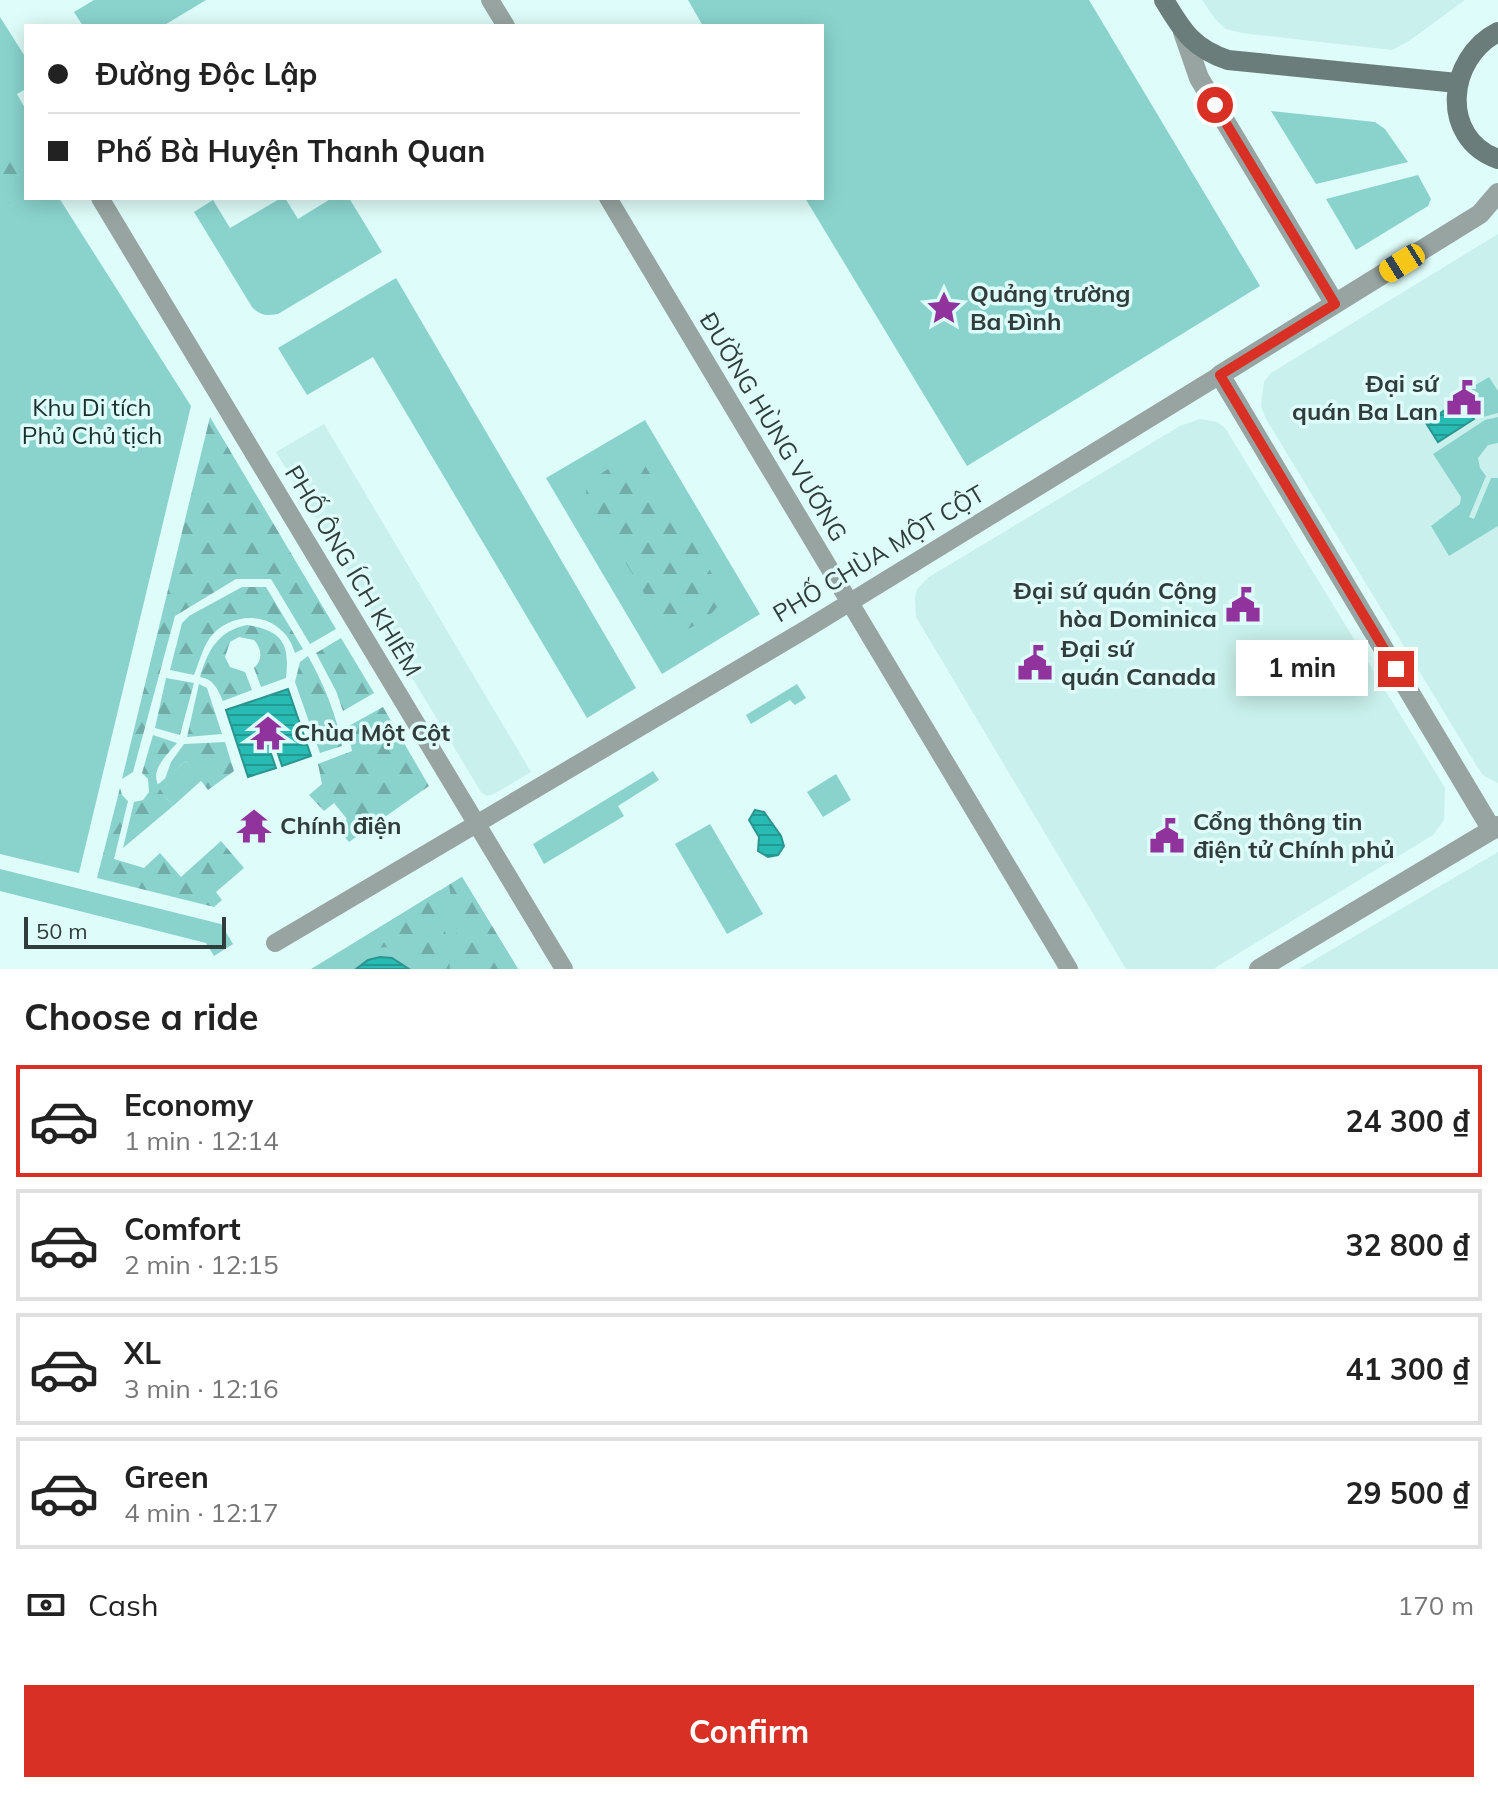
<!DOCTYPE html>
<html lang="en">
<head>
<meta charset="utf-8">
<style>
  :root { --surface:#fff; --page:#f2f2f2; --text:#222; --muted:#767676; --line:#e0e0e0; --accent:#d93025 }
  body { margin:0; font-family:Mulish,sans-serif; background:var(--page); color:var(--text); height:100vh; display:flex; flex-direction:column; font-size:30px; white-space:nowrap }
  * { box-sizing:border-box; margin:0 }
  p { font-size:26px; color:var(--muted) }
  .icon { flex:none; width:44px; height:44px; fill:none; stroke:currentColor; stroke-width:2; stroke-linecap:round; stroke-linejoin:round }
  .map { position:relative; height:969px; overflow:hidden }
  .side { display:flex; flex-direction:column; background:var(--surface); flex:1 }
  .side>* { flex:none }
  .guide { position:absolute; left:24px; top:24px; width:800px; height:176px; border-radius:0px; box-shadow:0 4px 20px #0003; display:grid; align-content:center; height:176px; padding:0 24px; background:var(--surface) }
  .scale { position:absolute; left:24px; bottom:20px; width:202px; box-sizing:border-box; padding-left:8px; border:4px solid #313d3c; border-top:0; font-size:22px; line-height:28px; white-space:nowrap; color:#313d3c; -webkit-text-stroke:6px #defcf9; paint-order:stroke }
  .end { position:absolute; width:36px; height:36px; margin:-18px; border:10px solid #d93025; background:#fff; box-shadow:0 0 0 4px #fff }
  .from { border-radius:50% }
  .bubble { position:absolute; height:56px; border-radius:0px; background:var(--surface); box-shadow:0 4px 20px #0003; font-size:26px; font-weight:700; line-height:56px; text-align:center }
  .car { position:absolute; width:24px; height:48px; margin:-24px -12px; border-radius:10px; box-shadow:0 0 6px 2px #0007; background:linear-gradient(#f5c518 24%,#345 0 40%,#f5c518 0 76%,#345 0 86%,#f5c518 0) }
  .guide b { display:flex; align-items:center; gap:28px; height:76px; font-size:30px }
  .guide b+b { border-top:2px solid var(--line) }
  .guide i { width:20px; height:20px; background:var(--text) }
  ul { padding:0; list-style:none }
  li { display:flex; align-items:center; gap:24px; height:112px; margin:0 16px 12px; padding:0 8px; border:4px solid var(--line); border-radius:0px }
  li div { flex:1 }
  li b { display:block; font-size:30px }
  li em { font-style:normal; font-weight:700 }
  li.current { border-color:var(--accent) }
  li>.icon { width:72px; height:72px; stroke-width:1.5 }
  h2 { padding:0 24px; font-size:36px; line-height:96px }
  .pay { display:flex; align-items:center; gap:20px; height:88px; padding:0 24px; font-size:30px }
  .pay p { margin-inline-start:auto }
  .action { display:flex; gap:16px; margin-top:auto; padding:16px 24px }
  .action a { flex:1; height:92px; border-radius:0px; background:var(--accent); color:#fff; font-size:32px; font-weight:700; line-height:92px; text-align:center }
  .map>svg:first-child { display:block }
  .built { fill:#c9f0ec }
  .green { fill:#8ad3cd }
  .forest { fill:url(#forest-firs) }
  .water { fill:url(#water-rules); stroke:#2a958f; stroke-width:2 }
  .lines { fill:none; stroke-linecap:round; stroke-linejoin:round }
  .pedestrian { stroke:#97a4a2; stroke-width:18 }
  .minor { stroke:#97a4a2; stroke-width:20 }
  .tertiary { stroke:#97a4a2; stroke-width:20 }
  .secondary { stroke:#6b7d7b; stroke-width:20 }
  .route { stroke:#d93025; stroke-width:10 }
  .labels { text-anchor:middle; stroke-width:7; stroke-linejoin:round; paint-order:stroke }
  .poi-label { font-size:24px; font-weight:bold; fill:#313d3c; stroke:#defcf9; text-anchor:start }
  .park-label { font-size:24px; fill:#182f2d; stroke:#defcf9 }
  .street-label { font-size:24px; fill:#313d3c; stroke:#defcf9 }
</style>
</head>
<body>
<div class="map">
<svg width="1498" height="969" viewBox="0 0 1498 969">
  <defs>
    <pattern id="forest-firs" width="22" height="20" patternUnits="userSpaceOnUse" patternTransform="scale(2)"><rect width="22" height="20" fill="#8ad3cd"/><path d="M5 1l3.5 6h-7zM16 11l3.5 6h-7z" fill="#71aca8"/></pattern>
    <pattern id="water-rules" width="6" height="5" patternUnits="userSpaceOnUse" patternTransform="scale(2)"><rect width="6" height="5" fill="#27bbb3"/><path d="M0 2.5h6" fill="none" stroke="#229993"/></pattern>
  </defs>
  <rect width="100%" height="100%" fill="#defcf9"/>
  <path class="built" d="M 1202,0 L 1465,0 L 1409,41 L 1392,50 L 1242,33 L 1226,29 L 1216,20 Z
    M 1498,234 L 1498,783 L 1484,776 L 1478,768 L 1266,419 L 1261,406 L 1264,382 L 1271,373 Z
    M 1200,419 L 1217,422 L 1225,428 L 1445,788 L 1444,820 L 1433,835 L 1213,969 L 1126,969 L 916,617 L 915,598 L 917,589 L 929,577 L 1180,426 Z
    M 324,424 L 531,772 L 494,794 L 487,796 L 481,792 L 276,452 Z
    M 1498,852 L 1498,969 L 1299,969 Z"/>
  <path class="green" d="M 94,0 L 206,0 L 163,26 L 83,26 L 74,12 Z
    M 688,0 L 1089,0 L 1260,286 L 967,466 L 805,198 L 822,198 L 822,26 L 703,26 Z
    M 0,17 L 26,58 L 26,89 L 17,94 L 26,110 L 26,198 L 59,198 L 191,406 L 79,873 L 0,854 Z
    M 1271,111 L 1375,122 L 1385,129 L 1408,162 L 1316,184 Z
    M 1418,175 L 1431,199 L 1428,206 L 1356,250 L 1326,199 Z
    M 281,198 L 285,198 L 298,219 L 332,198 L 349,198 L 382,252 L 278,314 C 266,316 260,315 252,307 L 194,212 L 213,200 L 230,228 Z
    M 396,278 L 636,688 L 587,718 L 373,357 L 307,395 L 278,348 Z
    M 1489,377 L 1498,391 L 1498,413 L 1483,417 L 1467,390 Z
    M 1498,417 L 1498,443 L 1488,445 L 1478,458 L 1480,468 L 1486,476 L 1469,517 L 1474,519 L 1491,478 L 1498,478 L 1498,526 L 1449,556 L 1431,526 L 1460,504 L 1461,497 L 1433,454 L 1485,420 Z
    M 645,420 L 760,614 L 662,674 L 546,478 Z
    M 797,684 L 806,698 L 795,705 L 790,700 L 751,724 L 746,715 Z
    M 186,761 L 202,780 L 173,806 L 156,786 Z
    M 653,771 L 659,780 L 618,806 L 624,816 L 544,864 L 533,844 Z
    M 836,774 L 851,800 L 823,817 L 807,792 Z
    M 710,824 L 763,914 L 727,934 L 675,844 Z
    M 0,869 L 221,924 L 233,944 L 214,956 L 206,943 L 0,891 Z
    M 462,877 L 518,969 L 311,969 Z"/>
  <path class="forest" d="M 26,141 L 26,193 L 0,209 L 0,155 Z
    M 210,417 L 336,629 L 310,644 L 271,579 L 236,579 L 175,616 L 133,772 L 122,779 Z
    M 626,459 L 635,459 L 644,464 L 722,590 C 726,608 693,632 676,631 C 670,631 668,629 664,626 L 588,501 L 586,491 C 595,475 610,467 626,459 Z
    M 242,587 L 266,587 L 303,649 L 295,653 C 292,645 289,637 282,631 C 262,610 225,616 209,639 C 202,650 199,663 194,675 L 170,670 L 182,623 L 189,616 Z
    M 247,625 C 282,631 290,643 286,678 L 261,687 L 254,668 C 263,659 262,649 254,640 L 239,637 L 230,642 L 225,657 L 230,667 L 245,672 L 252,690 L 223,701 C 218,690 214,679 200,677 C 208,650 218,631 247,625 Z
    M 341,638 L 374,693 L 343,711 L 336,691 L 316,653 Z
    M 308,656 C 324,685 336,713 342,746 L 320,753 L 295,682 L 300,662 Z
    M 166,678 L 194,683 L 180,735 L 155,728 Z
    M 199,684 L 207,688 L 222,734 L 187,737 Z
    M 383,707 L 429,786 L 349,842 L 337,828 L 347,819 L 334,803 L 324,811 L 309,795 L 322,784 L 318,764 L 352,751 L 347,727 Z
    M 153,735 L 177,743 C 152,771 148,777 173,806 L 123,848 L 134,802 L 143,800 L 149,792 L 148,779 L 142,773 Z
    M 225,742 L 234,771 L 208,790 L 186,761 L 165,779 L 171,762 L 184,744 Z
    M 120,788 L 122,795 L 128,801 L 114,859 L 144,868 L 160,853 L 181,877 L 221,841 L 244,868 L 216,892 L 222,900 L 214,907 L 97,878 Z
    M 462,877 L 518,969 L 462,969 L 449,885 Z
    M 440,890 L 450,969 L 424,969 C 408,944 382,943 357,954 L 351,945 Z"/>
  <path class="water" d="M 1461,399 L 1474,419 L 1438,442 L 1426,423 Z
    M 288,689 L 311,756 L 282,766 L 274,742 L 268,745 L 276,768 L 248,777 L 226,710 Z
    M 755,810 L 764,812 L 781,836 L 784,846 L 778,855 L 768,857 L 758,851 L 759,837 L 749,820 Z
    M 380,957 L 392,958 L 409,969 L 356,969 L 368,960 Z"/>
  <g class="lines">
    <path class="pedestrian" d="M 490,0 L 506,26
      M 100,198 L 564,969
      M 608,198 L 1069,969
      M 275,943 L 808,628 L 1220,375"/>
    <path class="minor" d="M 1183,32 L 1199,78 L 1335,304
      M 1492,830 L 1220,375 L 1480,214 L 1498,193"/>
    <path class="tertiary" d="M 1259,969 L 1498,826"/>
    <path class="secondary" d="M 1164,0 C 1182,30 1192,48 1228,60 L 1457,83
      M 1498,32 C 1447,58 1439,138 1498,159"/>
  </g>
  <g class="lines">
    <path class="route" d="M 1215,105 L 1335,304 L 1220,375 L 1396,669"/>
  </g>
  <defs>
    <g id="sight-bare" transform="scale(2.76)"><path d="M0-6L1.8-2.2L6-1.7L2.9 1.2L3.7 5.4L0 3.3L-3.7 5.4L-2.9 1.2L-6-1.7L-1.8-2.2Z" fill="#91339d" stroke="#defcf9" stroke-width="2.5" paint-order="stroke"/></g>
    <g id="civic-bare" transform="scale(2.76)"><path d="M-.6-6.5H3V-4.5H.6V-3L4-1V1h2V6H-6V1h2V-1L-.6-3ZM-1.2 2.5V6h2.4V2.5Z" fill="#91339d" stroke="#defcf9" stroke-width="2.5" paint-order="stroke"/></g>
    <g id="temple-bare" transform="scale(2.76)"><path d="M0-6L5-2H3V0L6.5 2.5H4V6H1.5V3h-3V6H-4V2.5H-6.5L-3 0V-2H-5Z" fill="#91339d" stroke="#defcf9" stroke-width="2.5" paint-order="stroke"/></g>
  </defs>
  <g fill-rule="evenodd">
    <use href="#sight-bare" x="944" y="308"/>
    <use href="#civic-bare" x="1464" y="398"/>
    <use href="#civic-bare" x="1243" y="605"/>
    <use href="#civic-bare" x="1035" y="663"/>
    <use href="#temple-bare" x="268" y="733"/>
    <use href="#temple-bare" x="254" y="826"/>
    <use href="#civic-bare" x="1167" y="836"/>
  </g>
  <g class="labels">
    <g class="poi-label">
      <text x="970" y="302">Quảng trường<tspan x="970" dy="28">Ba Đình</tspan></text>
      <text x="1438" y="392" text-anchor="end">Đại sứ<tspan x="1438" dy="28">quán Ba Lan</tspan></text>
      <text x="1217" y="599" text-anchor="end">Đại sứ quán Cộng<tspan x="1217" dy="28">hòa Dominica</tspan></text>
      <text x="1061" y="657">Đại sứ<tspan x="1061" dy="28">quán Canada</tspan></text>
      <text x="294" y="741">Chùa Một Cột</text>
      <text x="1193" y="830">Cổng thông tin<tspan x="1193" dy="28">điện tử Chính phủ</tspan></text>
      <text x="280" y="834">Chính điện</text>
    </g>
    <g class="park-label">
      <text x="92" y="416">Khu Di tích<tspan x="92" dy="28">Phủ Chủ tịch</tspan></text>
    </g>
    <g class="street-label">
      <text transform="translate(773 427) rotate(59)" y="8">ĐƯỜNG HÙNG VƯƠNG</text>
      <text transform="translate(879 554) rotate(-31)" y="8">PHỐ CHÙA MỘT CỘT</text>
      <text transform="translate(353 571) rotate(59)" y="8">PHỐ ÔNG ÍCH KHIÊM</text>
    </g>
  </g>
</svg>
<div class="scale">50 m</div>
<i class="end from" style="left:1215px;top:105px"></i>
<i class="end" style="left:1396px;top:669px"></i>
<div class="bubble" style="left:1236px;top:640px;width:132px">1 min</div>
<i class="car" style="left:1402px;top:263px;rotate:238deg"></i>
<div class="guide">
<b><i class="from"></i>Đường Độc Lập</b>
<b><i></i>Phố Bà Huyện Thanh Quan</b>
</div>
</div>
<section class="side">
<h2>Choose a ride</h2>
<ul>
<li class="current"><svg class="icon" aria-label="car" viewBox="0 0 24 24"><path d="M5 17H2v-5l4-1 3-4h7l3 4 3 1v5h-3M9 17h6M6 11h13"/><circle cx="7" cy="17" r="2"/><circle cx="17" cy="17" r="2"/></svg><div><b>Economy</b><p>1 min · 12:14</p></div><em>24 300 ₫</em></li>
<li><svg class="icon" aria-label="car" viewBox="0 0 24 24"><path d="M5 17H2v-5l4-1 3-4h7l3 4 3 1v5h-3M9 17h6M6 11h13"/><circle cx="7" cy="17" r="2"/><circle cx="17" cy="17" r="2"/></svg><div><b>Comfort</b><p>2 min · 12:15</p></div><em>32 800 ₫</em></li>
<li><svg class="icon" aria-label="car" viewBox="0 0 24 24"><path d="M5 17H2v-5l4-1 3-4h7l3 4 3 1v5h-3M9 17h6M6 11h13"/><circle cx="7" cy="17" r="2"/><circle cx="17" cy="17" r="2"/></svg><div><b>XL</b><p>3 min · 12:16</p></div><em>41 300 ₫</em></li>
<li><svg class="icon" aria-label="car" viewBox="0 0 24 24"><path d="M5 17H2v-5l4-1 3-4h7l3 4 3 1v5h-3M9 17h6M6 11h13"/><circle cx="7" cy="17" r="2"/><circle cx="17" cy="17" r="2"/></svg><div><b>Green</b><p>4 min · 12:17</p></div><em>29 500 ₫</em></li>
</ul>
<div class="pay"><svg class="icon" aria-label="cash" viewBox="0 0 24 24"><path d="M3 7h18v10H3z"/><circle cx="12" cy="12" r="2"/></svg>Cash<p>170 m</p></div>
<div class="action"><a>Confirm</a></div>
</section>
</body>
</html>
